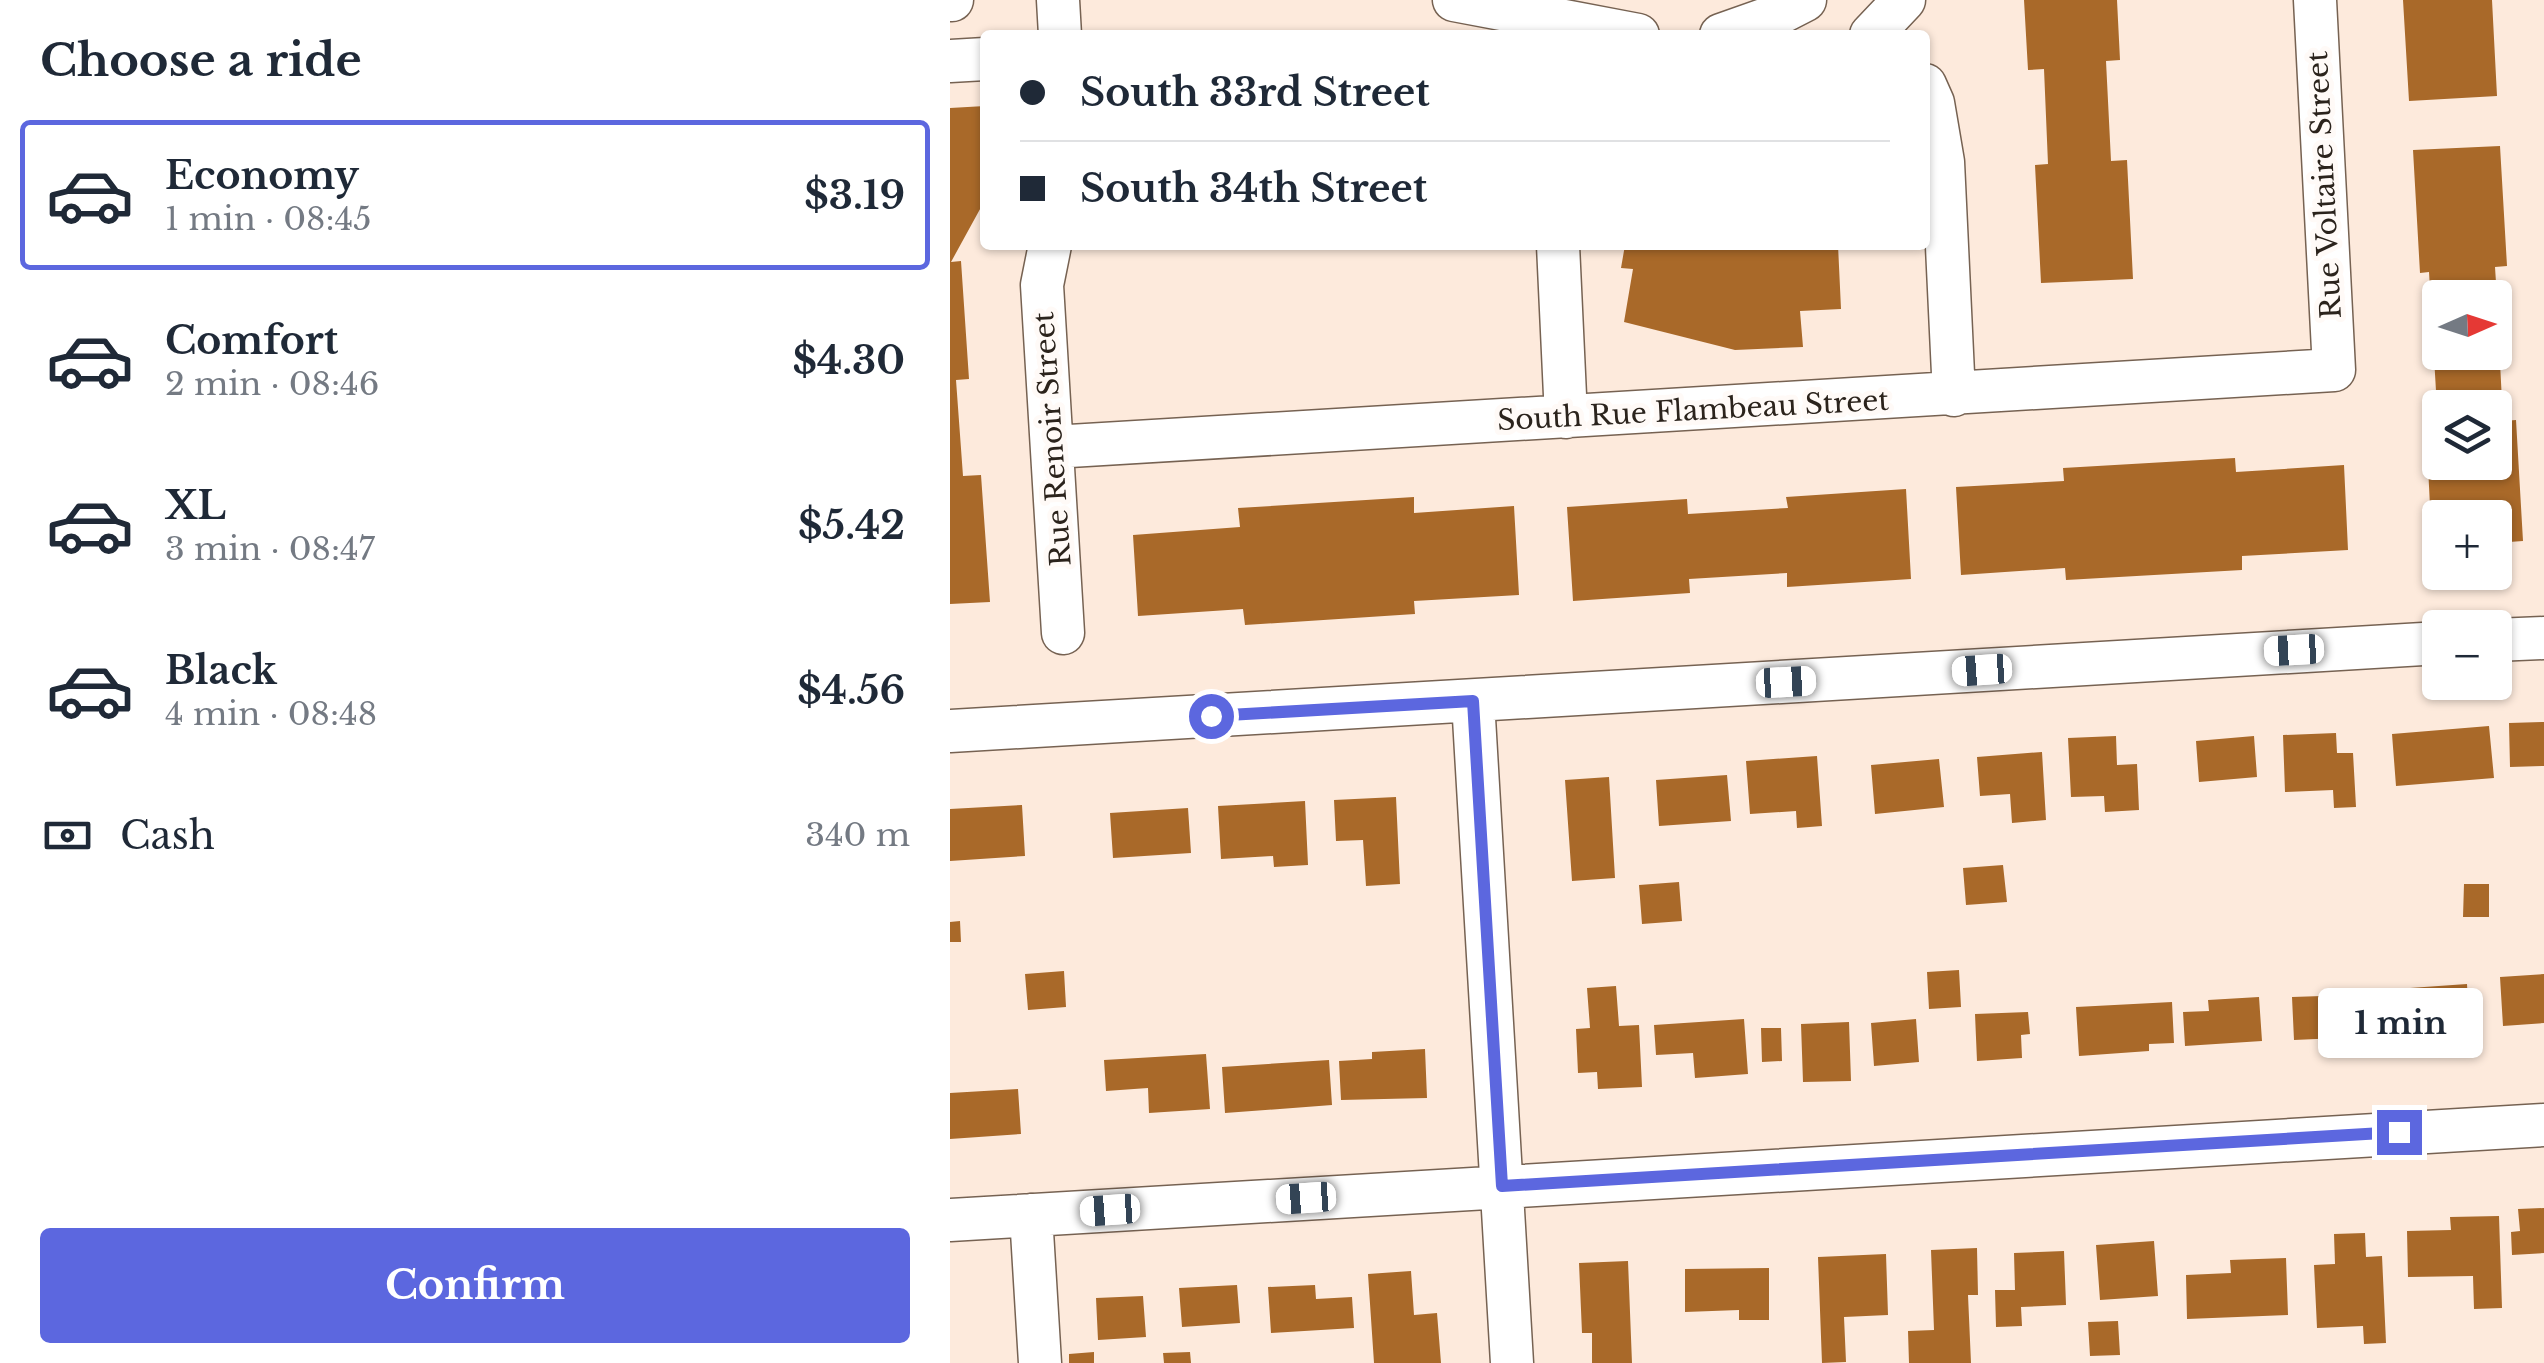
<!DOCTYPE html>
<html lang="en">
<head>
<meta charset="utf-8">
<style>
  :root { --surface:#fff; --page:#f2f2f3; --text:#1f2937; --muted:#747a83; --line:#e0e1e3; --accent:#5c67df }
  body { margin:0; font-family:"Libre Baskerville",serif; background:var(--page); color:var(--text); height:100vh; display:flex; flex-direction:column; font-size:38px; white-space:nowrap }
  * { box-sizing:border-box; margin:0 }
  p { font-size:32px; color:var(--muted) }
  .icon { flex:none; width:55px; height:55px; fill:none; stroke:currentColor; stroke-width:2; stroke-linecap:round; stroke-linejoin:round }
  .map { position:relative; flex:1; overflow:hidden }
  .details { display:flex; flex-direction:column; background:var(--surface); width:950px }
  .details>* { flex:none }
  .top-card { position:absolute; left:30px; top:30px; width:950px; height:220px; border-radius:10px; box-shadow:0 2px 8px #0004; display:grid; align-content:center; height:220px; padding:0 40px; background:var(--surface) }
  .needle { width:65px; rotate:87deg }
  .controls { position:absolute; left:1472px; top:280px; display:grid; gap:20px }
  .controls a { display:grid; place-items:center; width:90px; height:90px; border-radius:10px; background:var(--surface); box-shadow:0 2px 8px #0004; font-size:50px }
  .end { position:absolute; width:45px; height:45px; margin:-22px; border:12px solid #5c67df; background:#fff; box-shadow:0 0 0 5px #fff }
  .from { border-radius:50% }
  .bubble { position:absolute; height:70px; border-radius:10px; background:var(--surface); box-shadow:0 2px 8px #0004; font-size:32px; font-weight:700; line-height:70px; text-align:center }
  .car { position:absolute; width:30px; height:60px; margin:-30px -15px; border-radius:12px; box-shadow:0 0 8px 2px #0007; background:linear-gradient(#fff 24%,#345 0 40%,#fff 0 76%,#345 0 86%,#fff 0) }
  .top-card b { display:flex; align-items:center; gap:35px; height:95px; font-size:38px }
  .top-card b+b { border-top:2px solid var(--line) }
  .top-card i { width:25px; height:25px; background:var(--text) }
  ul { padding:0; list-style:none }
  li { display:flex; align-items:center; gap:30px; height:150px; margin:0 20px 15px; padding:0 20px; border:5px solid transparent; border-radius:10px }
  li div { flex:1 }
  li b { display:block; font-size:38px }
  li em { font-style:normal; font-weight:700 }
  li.active { border-color:var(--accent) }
  li>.icon { width:90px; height:90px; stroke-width:1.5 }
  h2 { padding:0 40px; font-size:45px; line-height:120px }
  .pay { display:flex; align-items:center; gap:25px; height:110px; padding:0 40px; font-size:38px }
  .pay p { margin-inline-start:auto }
  .button { display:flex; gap:20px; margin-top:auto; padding:20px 40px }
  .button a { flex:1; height:115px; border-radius:10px; background:var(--accent); color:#fff; font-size:40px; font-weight:700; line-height:115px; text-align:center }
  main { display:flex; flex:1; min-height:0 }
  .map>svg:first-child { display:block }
  .building { fill:#a96929 }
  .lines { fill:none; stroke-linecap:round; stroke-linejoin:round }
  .minor-casing { stroke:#766252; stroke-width:45 }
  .minor { stroke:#fff; stroke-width:42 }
  .route { stroke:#5c67df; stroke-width:12 }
  .labels { text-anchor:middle; stroke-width:10; stroke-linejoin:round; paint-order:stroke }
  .street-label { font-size:28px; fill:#2b231c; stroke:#fffaf7 }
</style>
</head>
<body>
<main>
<section class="details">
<h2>Choose a ride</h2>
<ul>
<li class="active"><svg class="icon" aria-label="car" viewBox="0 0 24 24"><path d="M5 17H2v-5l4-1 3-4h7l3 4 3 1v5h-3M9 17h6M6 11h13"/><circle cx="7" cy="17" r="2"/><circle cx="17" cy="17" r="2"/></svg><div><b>Economy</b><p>1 min · 08:45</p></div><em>$3.19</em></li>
<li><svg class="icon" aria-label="car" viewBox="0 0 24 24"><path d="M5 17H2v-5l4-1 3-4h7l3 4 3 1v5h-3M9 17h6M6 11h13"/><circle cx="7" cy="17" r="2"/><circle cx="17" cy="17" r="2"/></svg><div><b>Comfort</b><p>2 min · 08:46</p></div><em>$4.30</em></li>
<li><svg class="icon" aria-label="car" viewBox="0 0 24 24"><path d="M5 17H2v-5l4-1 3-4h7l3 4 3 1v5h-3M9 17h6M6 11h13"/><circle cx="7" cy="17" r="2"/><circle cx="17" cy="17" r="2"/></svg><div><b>XL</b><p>3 min · 08:47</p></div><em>$5.42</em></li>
<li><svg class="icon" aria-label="car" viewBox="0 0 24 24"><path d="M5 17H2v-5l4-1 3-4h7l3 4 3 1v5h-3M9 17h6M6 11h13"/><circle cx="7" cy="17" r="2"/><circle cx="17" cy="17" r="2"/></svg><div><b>Black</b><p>4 min · 08:48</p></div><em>$4.56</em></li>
</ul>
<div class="pay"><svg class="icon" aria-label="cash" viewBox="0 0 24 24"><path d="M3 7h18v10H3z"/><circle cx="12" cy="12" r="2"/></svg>Cash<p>340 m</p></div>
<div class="button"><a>Confirm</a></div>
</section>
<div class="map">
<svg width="1594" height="1363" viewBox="0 0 1594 1363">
  <rect width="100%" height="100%" fill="#fdeadc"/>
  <path class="building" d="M 1074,0 L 1167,0 L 1170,60 L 1156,61 L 1161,161 L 1177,160 L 1183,279 L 1091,283 L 1085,165 L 1098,164 L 1094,69 L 1078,70 Z
    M 1453,0 L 1542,0 L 1547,96 L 1459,101 Z
    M 35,106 L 35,200 L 1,262 L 11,261 L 19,379 L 6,380 L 13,476 L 31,475 L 40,602 L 0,604 L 0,108 Z
    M 1550,146 L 1557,266 L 1545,267 L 1547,298 L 1490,298 L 1490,352 L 1545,352 L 1545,323 L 1548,323 L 1553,421 L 1566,420 L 1573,541 L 1545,543 L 1545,518 L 1490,518 L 1490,547 L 1482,547 L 1476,425 L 1490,424 L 1490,462 L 1545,462 L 1545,408 L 1487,408 L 1479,272 L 1470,273 L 1463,150 Z
    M 675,245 L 888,245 L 891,309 L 850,311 L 853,347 L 785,350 L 674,322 L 683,269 L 671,268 Z
    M 1285,458 L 1286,472 L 1394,465 L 1398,550 L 1292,556 L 1292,570 L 1116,580 L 1115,568 L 1011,575 L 1006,487 L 1114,481 L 1113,468 Z
    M 956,489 L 961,579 L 837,587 L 837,573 L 739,579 L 740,593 L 623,601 L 617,507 L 737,499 L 738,514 L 838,508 L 836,497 Z
    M 464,497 L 464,513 L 564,506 L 569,595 L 464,601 L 465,614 L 295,625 L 293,609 L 188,616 L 183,535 L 290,527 L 288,508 Z
    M 1594,722 L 1594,766 L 1560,767 L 1559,723 Z
    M 1539,726 L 1544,778 L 1446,786 L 1442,734 Z
    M 1386,733 L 1387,753 L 1403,753 L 1406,807 L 1384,808 L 1383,790 L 1335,792 L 1333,735 Z
    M 1166,736 L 1167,765 L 1187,764 L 1189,810 L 1155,812 L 1154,796 L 1121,797 L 1118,738 Z
    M 1304,736 L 1307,777 L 1249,782 L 1246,741 Z
    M 1092,752 L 1096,820 L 1062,823 L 1060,794 L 1030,796 L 1027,757 Z
    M 867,756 L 872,826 L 847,828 L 846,811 L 800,814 L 796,761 Z
    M 989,759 L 994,807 L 925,814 L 921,765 Z
    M 777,775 L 781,821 L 709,826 L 706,780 Z
    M 659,777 L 665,878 L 622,881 L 615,780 Z
    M 446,797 L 450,884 L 416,886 L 413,840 L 386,841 L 384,800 Z
    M 355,801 L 358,865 L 324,867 L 323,856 L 271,859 L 268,806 Z
    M 72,805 L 75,856 L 0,861 L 0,809 Z
    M 238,808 L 241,853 L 163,858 L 160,813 Z
    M 1053,865 L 1057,902 L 1016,905 L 1013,868 Z
    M 729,882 L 732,921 L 692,924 L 689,885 Z
    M 1514,884 L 1539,884 L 1539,917 L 1513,917 Z
    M 10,921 L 11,942 L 0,942 L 0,922 Z
    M 1009,970 L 1011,1007 L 979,1009 L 977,972 Z
    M 114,971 L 116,1007 L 78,1010 L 75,974 Z
    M 1594,974 L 1594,1023 L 1553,1026 L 1550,977 Z
    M 1517,984 L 1518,1003 L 1508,1004 L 1509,1027 L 1463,1030 L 1460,988 Z
    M 666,986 L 669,1026 L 689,1025 L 692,1087 L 648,1089 L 647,1072 L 628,1073 L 626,1029 L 640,1028 L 637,988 Z
    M 1432,994 L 1433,1036 L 1344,1040 L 1342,997 Z
    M 1309,997 L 1312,1041 L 1235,1046 L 1233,1012 L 1259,1011 L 1258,1000 Z
    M 1222,1002 L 1224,1043 L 1199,1044 L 1199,1051 L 1129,1056 L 1126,1007 Z
    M 1078,1012 L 1080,1034 L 1071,1035 L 1072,1058 L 1027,1061 L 1025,1014 Z
    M 794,1019 L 798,1074 L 745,1078 L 743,1053 L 706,1055 L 704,1025 Z
    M 966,1019 L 969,1062 L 924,1066 L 921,1023 Z
    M 899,1022 L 901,1081 L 853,1082 L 851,1024 Z
    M 811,1028 L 831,1028 L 832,1061 L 812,1062 Z
    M 475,1049 L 477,1098 L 391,1100 L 389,1061 L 422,1059 L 422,1052 Z
    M 256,1054 L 260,1109 L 199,1113 L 198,1088 L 156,1091 L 154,1060 Z
    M 379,1060 L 382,1105 L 275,1113 L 272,1067 Z
    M 68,1089 L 71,1134 L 0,1139 L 0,1093 Z
    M 1594,1208 L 1594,1253 L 1562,1255 L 1561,1232 L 1570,1231 L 1568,1209 Z
    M 1549,1216 L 1552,1308 L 1524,1309 L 1523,1276 L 1458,1277 L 1457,1231 L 1501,1230 L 1500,1217 Z
    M 1415,1233 L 1416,1257 L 1432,1256 L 1436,1343 L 1414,1344 L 1413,1326 L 1367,1328 L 1364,1265 L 1385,1264 L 1384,1234 Z
    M 1204,1241 L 1208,1296 L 1150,1300 L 1146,1245 Z
    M 1027,1248 L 1028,1295 L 1018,1295 L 1021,1363 L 959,1363 L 958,1331 L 984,1330 L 981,1250 Z
    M 1114,1251 L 1116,1305 L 1071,1307 L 1072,1326 L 1046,1327 L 1045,1290 L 1065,1290 L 1064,1253 Z
    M 936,1254 L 938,1315 L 894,1317 L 896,1362 L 872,1363 L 868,1257 Z
    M 1336,1258 L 1338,1315 L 1237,1319 L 1236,1275 L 1281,1273 L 1280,1260 Z
    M 678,1261 L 682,1363 L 642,1363 L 642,1333 L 632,1333 L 629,1263 Z
    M 819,1268 L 819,1320 L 789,1320 L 789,1310 L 735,1312 L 735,1269 Z
    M 461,1271 L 464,1315 L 487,1313 L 491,1363 L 424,1363 L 418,1274 Z
    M 287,1285 L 290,1323 L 232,1327 L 229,1288 Z
    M 365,1285 L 366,1299 L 402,1297 L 404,1328 L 321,1333 L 318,1287 Z
    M 193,1296 L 196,1337 L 148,1340 L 146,1298 Z
    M 1168,1321 L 1170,1355 L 1140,1356 L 1138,1322 Z
    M 144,1352 L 144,1363 L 119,1363 L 119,1354 Z
    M 240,1352 L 241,1363 L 214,1363 L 213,1353 Z"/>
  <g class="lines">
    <g class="minor-casing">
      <path id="minor" d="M 0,0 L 2,0
        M 108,0 L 110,35
        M 504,0 L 688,35
        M 771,35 L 822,17 L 855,0
        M 921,35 L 954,0
        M 0,61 L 35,59
        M 975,85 L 983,103 L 993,162 L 1004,395
        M 100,245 L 92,285 L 113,633
        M 608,245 L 616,417
        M 103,447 L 1384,370 L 1365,0
        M 1545,640 L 1594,638
        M 523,701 L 562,1363
        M 0,731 L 1490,643
        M 81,1215 L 90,1363
        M 0,1220 L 1594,1125"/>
    </g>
    <use href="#minor" class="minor"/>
  </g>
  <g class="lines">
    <path class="route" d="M 261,716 L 523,701 L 552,1186 L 1449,1132"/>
  </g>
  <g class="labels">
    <g class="street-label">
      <text transform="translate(1374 185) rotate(-93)" y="10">Rue Voltaire Street</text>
      <text transform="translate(743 410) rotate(-3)" y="10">South Rue Flambeau Street</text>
      <text transform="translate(102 439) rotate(-94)" y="10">Rue Renoir Street</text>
    </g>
  </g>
</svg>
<div class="controls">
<a><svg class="needle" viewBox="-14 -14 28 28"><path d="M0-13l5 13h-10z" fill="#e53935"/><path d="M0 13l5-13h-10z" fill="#747a83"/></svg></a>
<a><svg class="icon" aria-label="layers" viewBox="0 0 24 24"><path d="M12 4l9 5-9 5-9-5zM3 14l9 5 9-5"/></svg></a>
<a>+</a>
<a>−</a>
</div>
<i class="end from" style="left:261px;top:716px"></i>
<i class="end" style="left:1449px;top:1132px"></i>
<div class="bubble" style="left:1368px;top:988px;width:165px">1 min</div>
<i class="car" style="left:1344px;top:650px;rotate:267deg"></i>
<i class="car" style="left:1032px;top:670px;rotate:266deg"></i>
<i class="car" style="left:836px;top:682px;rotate:87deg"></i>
<i class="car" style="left:356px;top:1198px;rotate:266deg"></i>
<i class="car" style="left:160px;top:1210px;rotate:266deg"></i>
<div class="top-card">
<b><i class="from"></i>South 33rd Street</b>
<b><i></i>South 34th Street</b>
</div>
</div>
</main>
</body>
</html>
